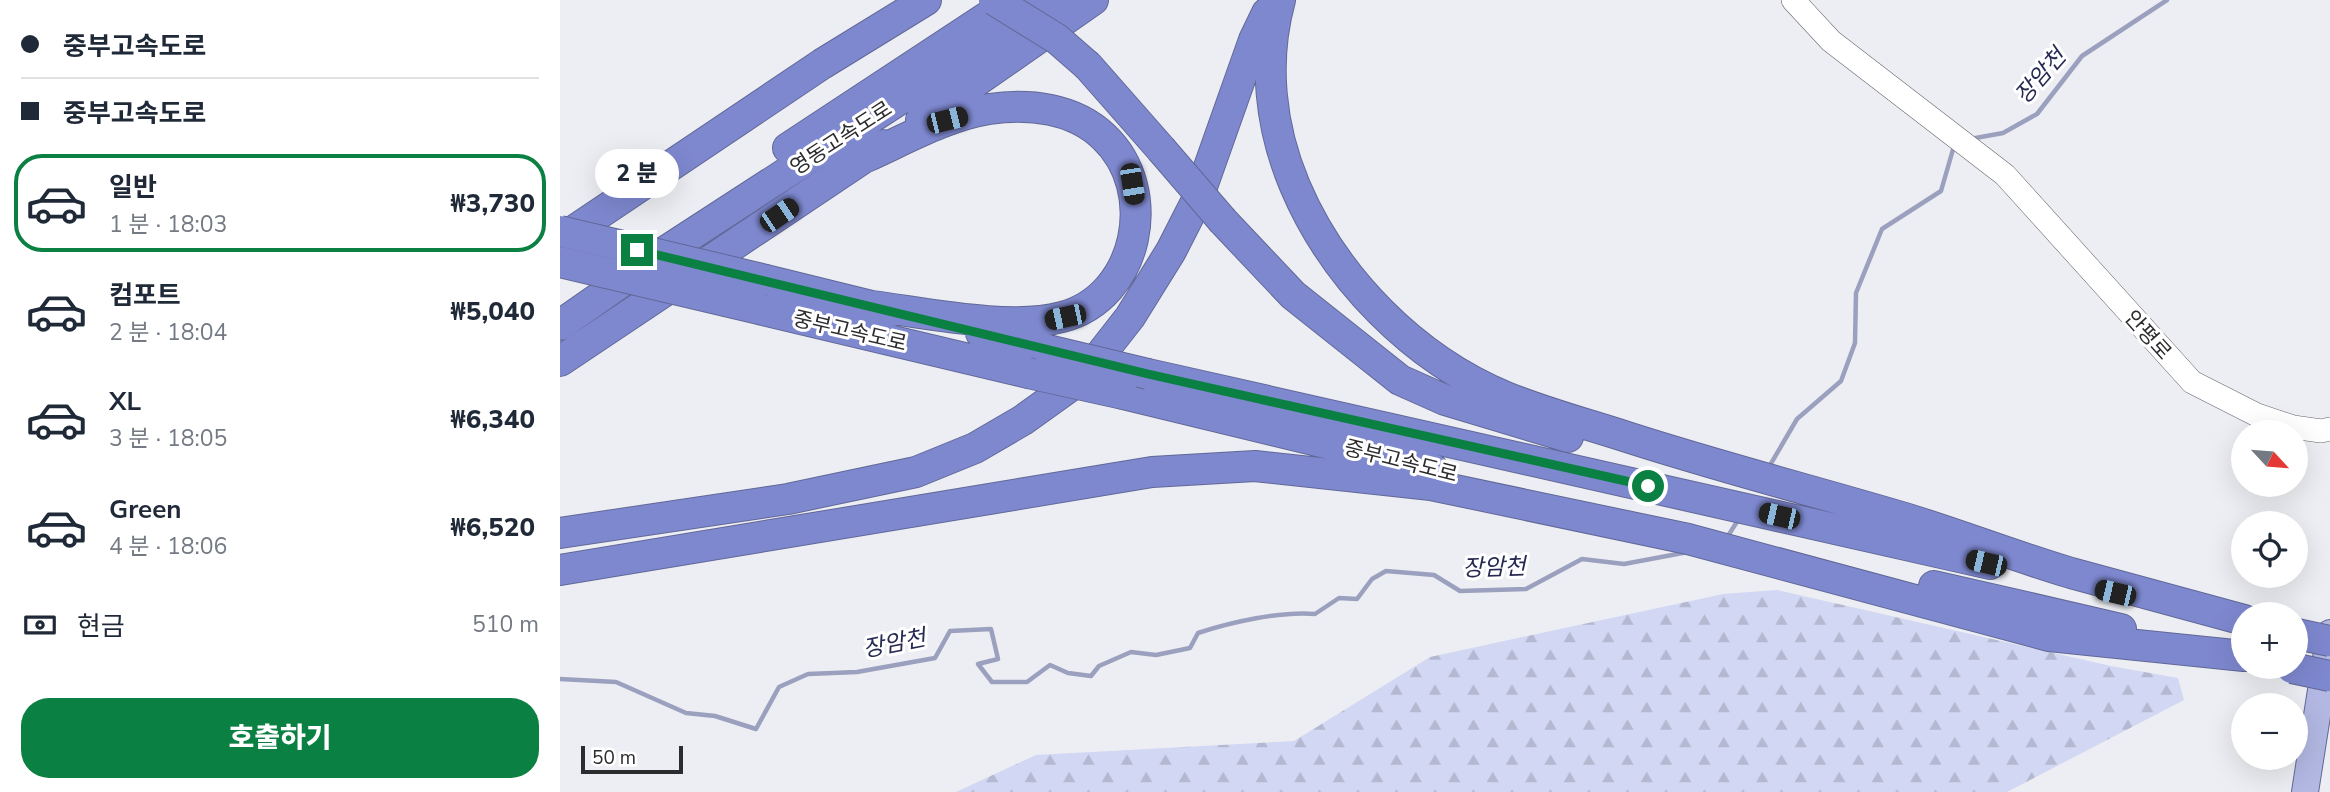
<!DOCTYPE html>
<html lang="ko">
<head>
<meta charset="utf-8">
<style>
  :root { --surface:#fff; --page:#f6f6f7; --text:#1f2937; --muted:#747a83; --line:#e0e1e3; --accent:#0b8043 }
  body { margin:0; font-family:"Nunito Sans","Noto Sans KR",sans-serif; background:var(--page); color:var(--text); height:100vh; display:flex; flex-direction:column; font-size:26px; white-space:nowrap }
  * { box-sizing:border-box; margin:0 }
  p { font-size:23px; color:var(--muted) }
  .icon { flex:none; width:38px; height:38px; fill:none; stroke:currentColor; stroke-width:2; stroke-linecap:round; stroke-linejoin:round }
  .map { position:relative; flex:1; overflow:hidden }
  .panel { display:flex; flex-direction:column; background:var(--surface); width:560px }
  .panel>* { flex:none }
  .hud { display:grid; align-content:center; height:154px; padding:0 21px; background:var(--surface) }
  .needle { width:46px; rotate:116deg }
  .tools { position:absolute; left:1671px; top:420px; display:grid; gap:14px }
  .tools a { display:grid; place-items:center; width:77px; height:77px; border-radius:50%; background:var(--surface); box-shadow:0 7px 28px #0002; font-size:35px }
  .scale { position:absolute; left:21px; bottom:18px; width:102px; box-sizing:border-box; padding-left:7px; border:4px solid #2c2c2e; border-top:0; font-size:19px; line-height:24px; white-space:nowrap; color:#2c2c2e; -webkit-text-stroke:5px #fff; paint-order:stroke }
  .end { position:absolute; width:32px; height:32px; margin:-16px; border:9px solid #0b8043; background:#fff; box-shadow:0 0 0 4px #fff }
  .from { border-radius:50% }
  .bubble { position:absolute; height:49px; border-radius:24px; background:var(--surface); box-shadow:0 7px 28px #0002; font-size:23px; font-weight:800; line-height:49px; text-align:center }
  .car { position:absolute; width:21px; height:42px; margin:-21px -10px; border-radius:9px; box-shadow:0 0 5px 2px #0007; background:linear-gradient(#222 24%,#8ab4d8 0 40%,#222 0 76%,#8ab4d8 0 86%,#222 0) }
  .hud b { display:flex; align-items:center; gap:24px; height:66px; font-size:26px }
  .hud b+b { border-top:2px solid var(--line) }
  .hud i { width:18px; height:18px; background:var(--text) }
  ul { padding:0; list-style:none }
  li { display:flex; align-items:center; gap:21px; height:98px; margin:0 14px 10px; padding:0 7px; border:4px solid transparent; border-radius:28px }
  li div { flex:1 }
  li b { display:block; font-size:26px }
  li em { font-style:normal; font-weight:800 }
  li.active { border-color:var(--accent) }
  li>.icon { width:63px; height:63px; stroke-width:1.5 }
  .pay { display:flex; align-items:center; gap:18px; height:77px; padding:0 21px; font-size:26px }
  .pay p { margin-inline-start:auto }
  .button { display:flex; gap:14px; margin-top:auto; padding:14px 21px }
  .button a { flex:1; height:80px; border-radius:28px; background:var(--accent); color:#fff; font-size:28px; font-weight:800; line-height:80px; text-align:center }
  main { display:flex; flex:1; min-height:0 }
  .map>svg:first-child { display:block }
  .forest { fill:url(#forest-firs) }
  .lines { fill:none; stroke-linecap:round; stroke-linejoin:round }
  .stream { stroke:#9ba0be; stroke-width:4.5 }
  .secondary-casing { stroke:#65666b; stroke-width:24 }
  .primary-casing { stroke:#616897; stroke-width:28 }
  .highway-casing { stroke:#616897; stroke-width:32 }
  .secondary { stroke:#fff; stroke-width:23 }
  .primary { stroke:#b2b8e2; stroke-width:26 }
  .highway { stroke:#7e88cf; stroke-width:30 }
  .highway-bridge-casing { stroke:#616897; stroke-width:32; stroke-linecap:butt }
  .highway-bridge { stroke:#7e88cf; stroke-width:30 }
  .route { stroke:#0b8043; stroke-width:9 }
  .labels { text-anchor:middle; stroke-width:6; stroke-linejoin:round; paint-order:stroke }
  .street-label { font-size:21px; fill:#2c2c2e; stroke:#fff }
  .water-label { font-size:23px; font-style:italic; fill:#262a53; stroke:#fff }
</style>
</head>
<body>
<main>
<section class="panel">
<div class="hud">
<b><i class="from"></i>중부고속도로</b>
<b><i></i>중부고속도로</b>
</div>
<ul>
<li class="active"><svg class="icon" aria-label="car" viewBox="0 0 24 24"><path d="M5 17H2v-5l4-1 3-4h7l3 4 3 1v5h-3M9 17h6M6 11h13"/><circle cx="7" cy="17" r="2"/><circle cx="17" cy="17" r="2"/></svg><div><b>일반</b><p>1 분 · 18:03</p></div><em>₩3,730</em></li>
<li><svg class="icon" aria-label="car" viewBox="0 0 24 24"><path d="M5 17H2v-5l4-1 3-4h7l3 4 3 1v5h-3M9 17h6M6 11h13"/><circle cx="7" cy="17" r="2"/><circle cx="17" cy="17" r="2"/></svg><div><b>컴포트</b><p>2 분 · 18:04</p></div><em>₩5,040</em></li>
<li><svg class="icon" aria-label="car" viewBox="0 0 24 24"><path d="M5 17H2v-5l4-1 3-4h7l3 4 3 1v5h-3M9 17h6M6 11h13"/><circle cx="7" cy="17" r="2"/><circle cx="17" cy="17" r="2"/></svg><div><b>XL</b><p>3 분 · 18:05</p></div><em>₩6,340</em></li>
<li><svg class="icon" aria-label="car" viewBox="0 0 24 24"><path d="M5 17H2v-5l4-1 3-4h7l3 4 3 1v5h-3M9 17h6M6 11h13"/><circle cx="7" cy="17" r="2"/><circle cx="17" cy="17" r="2"/></svg><div><b>Green</b><p>4 분 · 18:06</p></div><em>₩6,520</em></li>
</ul>
<div class="pay"><svg class="icon" aria-label="cash" viewBox="0 0 24 24"><path d="M3 7h18v10H3z"/><circle cx="12" cy="12" r="2"/></svg>현금<p>510 m</p></div>
<div class="button"><a>호출하기</a></div>
</section>
<div class="map">
<svg width="1770" height="792" viewBox="0 0 1770 792">
  <defs>
    <pattern id="forest-firs" width="22" height="20" patternUnits="userSpaceOnUse" patternTransform="scale(1.75)"><rect width="22" height="20" fill="#d2d7f3"/><path d="M5 1l3.5 6h-7zM16 11l3.5 6h-7z" fill="#b4b9d1"/></pattern>
  </defs>
  <rect width="100%" height="100%" fill="#edeef3"/>
  <path class="forest" d="M 1217,590 L 1551,666 L 1618,678 L 1624,700 L 1447,792 L 396,792 L 476,755 L 734,741 L 870,657 L 1163,594 Z"/>
  <g class="lines">
    <path class="stream" d="M 1410,139 L 1443,133 L 1477,114 L 1522,56 L 1607,0
      M 1209,467 L 1237,419 L 1281,381 L 1295,343 L 1296,293 L 1322,229 L 1381,191 L 1394,146
      M 1166,539 L 1180,517
      M 0,679 L 56,682 L 126,713 L 155,716 L 196,729 L 219,687 L 248,674 L 297,672 L 375,658 L 390,631 L 431,629 L 438,659 L 418,664 L 432,682 L 467,682 L 490,665 L 508,673 L 531,676 L 539,666 L 571,652 L 596,655 L 630,648 L 638,633 C 671,622 721,611 755,614 L 779,598 L 797,599 L 812,579 L 826,571 L 874,575 L 900,591 L 966,589 L 1022,559 L 1064,564 L 1128,552"/>
    <g class="secondary-casing">
      <path id="secondary" d="M 1233,0 L 1271,41 L 1445,175 L 1632,382 L 1697,415 L 1733,427 L 1761,431 L 1770,429"/>
    </g>
    <g class="primary-casing">
      <path id="primary" d="M 1745,792 L 1770,633"/>
    </g>
    <g class="highway-casing">
      <path id="highway" d="M 720,0 C 703,62 710,127 735,186 C 774,278 854,359 946,397 C 985,413 1027,424 1067,437 C 1160,467 1254,491 1348,519 C 1403,536 1457,557 1511,573 C 1568,589 1626,604 1684,620
        M 528,66 L 601,149
        M 361,120 L 533,0
        M 228,148 L 453,0
        M 306,157 C 346,139 386,116 429,109 C 469,103 514,108 544,137 C 600,190 579,297 502,317 C 450,331 367,313 312,306
        M 663,221 L 733,295 L 840,380 L 885,400 L 1008,437
        M 0,240 L 262,64 L 366,0
        M 206,280 L 332,311
        M 203,310 L 468,373
        M 0,325 L 106,251 L 493,0
        M 421,333 L 488,350
        M 0,361 L 323,145
        M 588,374 L 1430,564
        M 563,394 L 873,469
        M 0,533 L 228,499 L 356,472 L 415,448 L 463,420 L 523,377 L 570,317 L 611,251 L 638,198 L 694,40 L 707,13
        M 0,570 L 592,472 L 695,466 L 871,485 L 1128,539 L 1489,636 L 1684,656
        M 1374,586 L 1561,629"/>
    </g>
    <use href="#secondary" class="secondary"/>
    <use href="#primary" class="primary"/>
    <use href="#highway" class="highway"/>
    <g class="highway-bridge-casing">
      <path id="highway-bridge" d="M 434,0 L 497,39 L 528,66
        M 601,149 L 663,221
        M 0,231 L 206,280
        M 0,262 L 203,310
        M 488,350 L 588,374
        M 468,373 L 563,394
        M 1737,634 L 1770,641
        M 1732,668 L 1770,676"/>
    </g>
    <use href="#highway-bridge" class="highway-bridge"/>
  </g>
  <g class="lines">
    <path class="route" d="M 77,250 L 588,374 L 1088,486"/>
  </g>
  <g class="labels">
    <g class="street-label">
      <text transform="translate(281 138) rotate(-33)" y="7">영동고속도로</text>
      <text transform="translate(290 331) rotate(13)" y="7">중부고속도로</text>
      <text transform="translate(1588 335) rotate(48)" y="7">안평로</text>
      <text transform="translate(841 461) rotate(14)" y="7">중부고속도로</text>
    </g>
    <g class="water-label">
      <text transform="translate(1480 76) rotate(-49)" y="8">장암천</text>
      <text transform="translate(934 567) rotate(-2)" y="8">장암천</text>
      <text transform="translate(334 643) rotate(-11)" y="8">장암천</text>
    </g>
  </g>
</svg>
<div class="tools">
<a><svg class="needle" viewBox="-14 -14 28 28"><path d="M0-13l5 13h-10z" fill="#e53935"/><path d="M0 13l5-13h-10z" fill="#747a83"/></svg></a>
<a><svg class="icon" aria-label="locate" viewBox="0 0 24 24"><circle cx="12" cy="12" r="6"/><path d="M12 2v4M12 18v4M2 12h4M18 12h4"/></svg></a>
<a>+</a>
<a>−</a>
</div>
<div class="scale">50 m</div>
<i class="end from" style="left:1088px;top:486px"></i>
<i class="end" style="left:77px;top:250px"></i>
<div class="bubble" style="left:35px;top:149px;width:84px">2 분</div>
<i class="car" style="left:387px;top:120px;rotate:76deg"></i>
<i class="car" style="left:572px;top:184px;rotate:171deg"></i>
<i class="car" style="left:219px;top:215px;rotate:56deg"></i>
<i class="car" style="left:505px;top:317px;rotate:258deg"></i>
<i class="car" style="left:1219px;top:516px;rotate:283deg"></i>
<i class="car" style="left:1426px;top:563px;rotate:283deg"></i>
<i class="car" style="left:1555px;top:593px;rotate:283deg"></i>
</div>
</main>
</body>
</html>
